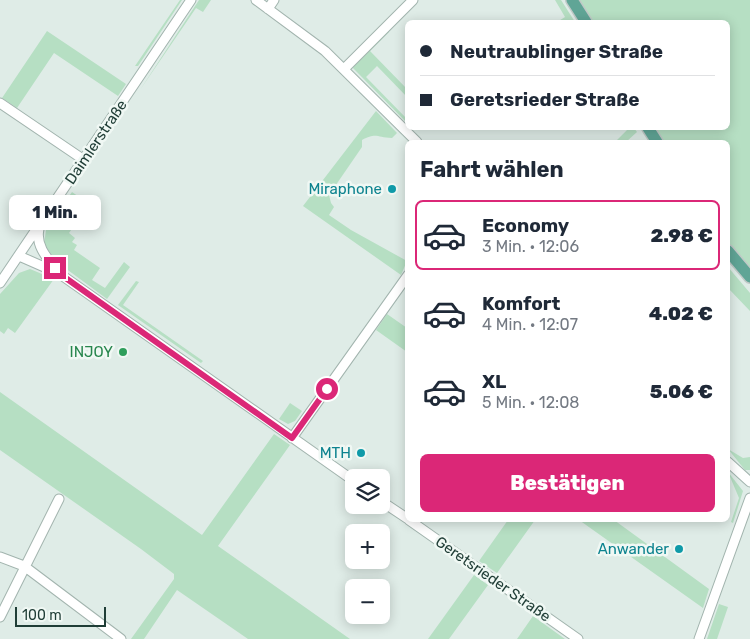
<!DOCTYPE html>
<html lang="de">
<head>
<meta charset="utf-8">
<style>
  :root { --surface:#fff; --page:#f2f2f3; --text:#1f2937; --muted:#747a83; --line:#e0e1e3; --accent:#db2777 }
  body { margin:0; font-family:Rubik,sans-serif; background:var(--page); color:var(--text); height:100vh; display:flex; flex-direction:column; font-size:19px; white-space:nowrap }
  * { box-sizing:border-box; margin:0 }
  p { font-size:16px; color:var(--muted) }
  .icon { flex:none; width:28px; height:28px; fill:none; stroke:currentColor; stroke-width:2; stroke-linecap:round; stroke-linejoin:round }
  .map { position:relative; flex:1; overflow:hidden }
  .drawer { position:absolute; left:405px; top:140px; width:325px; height:382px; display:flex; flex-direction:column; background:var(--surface); border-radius:8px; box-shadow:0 2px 12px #0003 }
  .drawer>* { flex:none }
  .hud { position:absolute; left:405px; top:20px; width:325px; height:110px; border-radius:8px; box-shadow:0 2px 12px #0003; display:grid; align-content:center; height:110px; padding:0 15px; background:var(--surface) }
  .tools { position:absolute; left:345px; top:469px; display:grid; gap:10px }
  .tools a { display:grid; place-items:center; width:45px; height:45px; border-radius:8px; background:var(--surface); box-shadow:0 2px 12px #0003; font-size:25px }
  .scale { position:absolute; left:15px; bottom:12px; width:91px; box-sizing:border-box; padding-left:5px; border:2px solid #1f3d36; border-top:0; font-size:14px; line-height:18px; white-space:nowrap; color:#1f3d36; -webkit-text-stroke:4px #f0f8f4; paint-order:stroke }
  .end { position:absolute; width:22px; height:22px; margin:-11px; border:6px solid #db2777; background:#fff; box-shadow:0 0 0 2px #fff }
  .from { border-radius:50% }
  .bubble { position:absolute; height:35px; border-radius:8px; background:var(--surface); box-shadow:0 2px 12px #0003; font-size:16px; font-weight:800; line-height:35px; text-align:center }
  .hud b { display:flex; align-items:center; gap:18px; height:48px; font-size:19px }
  .hud b+b { border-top:1px solid var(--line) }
  .hud i { width:12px; height:12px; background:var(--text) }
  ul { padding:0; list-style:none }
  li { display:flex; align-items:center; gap:15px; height:70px; margin:0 10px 8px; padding:0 5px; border:2px solid transparent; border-radius:8px }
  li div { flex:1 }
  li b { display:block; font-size:19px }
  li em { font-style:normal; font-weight:800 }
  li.selected { border-color:var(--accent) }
  li>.icon { width:45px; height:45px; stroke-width:1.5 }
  h2 { padding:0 15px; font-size:22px; line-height:60px }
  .button { display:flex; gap:10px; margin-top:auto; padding:10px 15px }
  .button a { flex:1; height:58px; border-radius:8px; background:var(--accent); color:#fff; font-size:20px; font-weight:800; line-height:58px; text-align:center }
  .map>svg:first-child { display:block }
  .green { fill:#b6dfc3 }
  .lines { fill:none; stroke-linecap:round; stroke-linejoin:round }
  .minor-casing { stroke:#a2b4ae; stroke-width:11 }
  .major-casing { stroke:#c0c9c7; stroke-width:14 }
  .minor { stroke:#fff; stroke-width:9 }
  .major { stroke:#60a596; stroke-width:11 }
  .route { stroke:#db2777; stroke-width:6 }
  .culture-dot { fill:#0f9aa8; stroke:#f0f8f4; stroke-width:2 }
  .leisure-dot { fill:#2e9e5b; stroke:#f0f8f4; stroke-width:2 }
  .labels { text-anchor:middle; stroke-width:5; stroke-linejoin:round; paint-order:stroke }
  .street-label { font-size:15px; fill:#1f3d36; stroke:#f0f8f4 }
  .culture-label { font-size:15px; fill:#0d838f; stroke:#f0f8f4; text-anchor:end }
  .leisure-label { font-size:15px; fill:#27864d; stroke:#f0f8f4; text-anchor:end }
</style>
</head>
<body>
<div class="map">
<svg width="750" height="639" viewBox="0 0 750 639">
  <rect width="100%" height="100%" fill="#dfece7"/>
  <path class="green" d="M 180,0 L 182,0 L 138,66 L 135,66 Z
    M 199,0 L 211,0 L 203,12 L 196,8 L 140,90 Z
    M 555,0 L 561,0 L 575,22 L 557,22 L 565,17 Z
    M 577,0 L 750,0 L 750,270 L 728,245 L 728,142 L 662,142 L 653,128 L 728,128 L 728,22 L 591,22 Z
    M 387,30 L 389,32 L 370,51 L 407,89 L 407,97 L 377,66 L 366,77 L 407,119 L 407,123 L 353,68 L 354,64 Z
    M 47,31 L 126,84 L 118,96 L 54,53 L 17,108 L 2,98 Z
    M 376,111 L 397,133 L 392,138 C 377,138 377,132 362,140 L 362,147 L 329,195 L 331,203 L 334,207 L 329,215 L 351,230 L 407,261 L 401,275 L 303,206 Z
    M 626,128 L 634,128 L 637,132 L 626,142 L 615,142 L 627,130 Z
    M 72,192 L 89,204 L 69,233 L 75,238 L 72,242 L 77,245 L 74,250 L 100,268 L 92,280 L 105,288 L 124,262 L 130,267 L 107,299 L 57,262 L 44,244 L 46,230 Z
    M 728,267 L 750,293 L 750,311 L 728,288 Z
    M 30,269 L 54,279 L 15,333 L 8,328 L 4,334 L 0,331 L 0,294 L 19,273 Z
    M 136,281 L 139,282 L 123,305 L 203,361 L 201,363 L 118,305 Z
    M 387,314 L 407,328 L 407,352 L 376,330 Z
    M 0,392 L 202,535 L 274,434 L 290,445 L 218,546 L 350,639 L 248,639 L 177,590 L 144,639 L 131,639 L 174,579 L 174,574 L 141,549 L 0,450 Z
    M 290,403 L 302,411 L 295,421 L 288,424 L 279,419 Z
    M 728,449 L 743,458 L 750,457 L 750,470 L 745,470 Z
    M 728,472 L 743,491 L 733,523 L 731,522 L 739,498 Z
    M 508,520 L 535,520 L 497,573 L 479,561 Z
    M 579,520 L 614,520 L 709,589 L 703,608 Z
    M 474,575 L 488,585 L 449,639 L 428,639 Z
    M 719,604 L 728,607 L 717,639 L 707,639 Z
    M 533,616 L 565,639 L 517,639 Z"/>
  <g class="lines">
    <g class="minor-casing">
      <path id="minor" d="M 256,0 L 325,51 L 417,142
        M 268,9 L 274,0
        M 344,69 L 413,0
        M 0,103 L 84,160
        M 39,229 C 35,247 49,260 60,274
        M 19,256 L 60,274 L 354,481
        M 0,283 L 191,0
        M 292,438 L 408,275
        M 728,462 L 750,482
        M 381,501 L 408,519
        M 409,520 L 578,639
        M 0,557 L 24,566 L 121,639
        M 0,617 L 59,499
        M 699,639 L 750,498"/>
    </g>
    <g class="major-casing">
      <path id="major" d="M 572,0 L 586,22
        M 648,128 L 657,142
        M 728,251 L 750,277"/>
    </g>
    <use href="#minor" class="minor"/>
    <use href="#major" class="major"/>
  </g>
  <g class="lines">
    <path class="route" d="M 55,268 L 60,274 L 292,438 L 327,389"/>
  </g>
  <g class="culture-dot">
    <circle cx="392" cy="189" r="5"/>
    <circle cx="361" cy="453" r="5"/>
    <circle cx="679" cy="549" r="5"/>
  </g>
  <circle class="leisure-dot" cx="123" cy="352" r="5"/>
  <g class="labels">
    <g class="street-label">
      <text transform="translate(96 142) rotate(-56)" y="5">Daimlerstraße</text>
      <text transform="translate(493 579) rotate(35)" y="5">Geretsrieder Straße</text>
    </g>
    <g class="culture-label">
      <text x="382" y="194">Miraphone</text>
      <text x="351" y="458">MTH</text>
      <text x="669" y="554">Anwander</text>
    </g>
    <g class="leisure-label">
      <text x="113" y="357">INJOY</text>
    </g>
  </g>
</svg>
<div class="tools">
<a><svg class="icon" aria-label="layers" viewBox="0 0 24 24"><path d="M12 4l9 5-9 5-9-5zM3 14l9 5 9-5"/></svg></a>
<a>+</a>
<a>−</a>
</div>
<div class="scale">100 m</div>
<i class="end from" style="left:327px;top:389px"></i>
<i class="end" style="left:55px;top:268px"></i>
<div class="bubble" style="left:9px;top:195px;width:92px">1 Min.</div>
<div class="hud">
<b><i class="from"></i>Neutraublinger Straße</b>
<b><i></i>Geretsrieder Straße</b>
</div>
<section class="drawer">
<h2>Fahrt wählen</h2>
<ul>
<li class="selected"><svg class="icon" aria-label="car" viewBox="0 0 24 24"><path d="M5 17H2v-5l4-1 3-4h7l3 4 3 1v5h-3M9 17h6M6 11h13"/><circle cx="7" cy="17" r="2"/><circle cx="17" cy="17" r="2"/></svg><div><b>Economy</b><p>3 Min. · 12:06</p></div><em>2.98 €</em></li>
<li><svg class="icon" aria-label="car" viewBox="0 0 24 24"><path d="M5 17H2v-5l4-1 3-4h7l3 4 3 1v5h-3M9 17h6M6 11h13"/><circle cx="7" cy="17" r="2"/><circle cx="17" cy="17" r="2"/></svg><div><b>Komfort</b><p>4 Min. · 12:07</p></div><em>4.02 €</em></li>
<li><svg class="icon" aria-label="car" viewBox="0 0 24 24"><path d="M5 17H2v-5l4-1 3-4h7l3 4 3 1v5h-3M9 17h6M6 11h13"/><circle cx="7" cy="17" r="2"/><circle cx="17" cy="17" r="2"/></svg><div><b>XL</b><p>5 Min. · 12:08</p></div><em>5.06 €</em></li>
</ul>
<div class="button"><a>Bestätigen</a></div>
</section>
</div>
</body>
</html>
